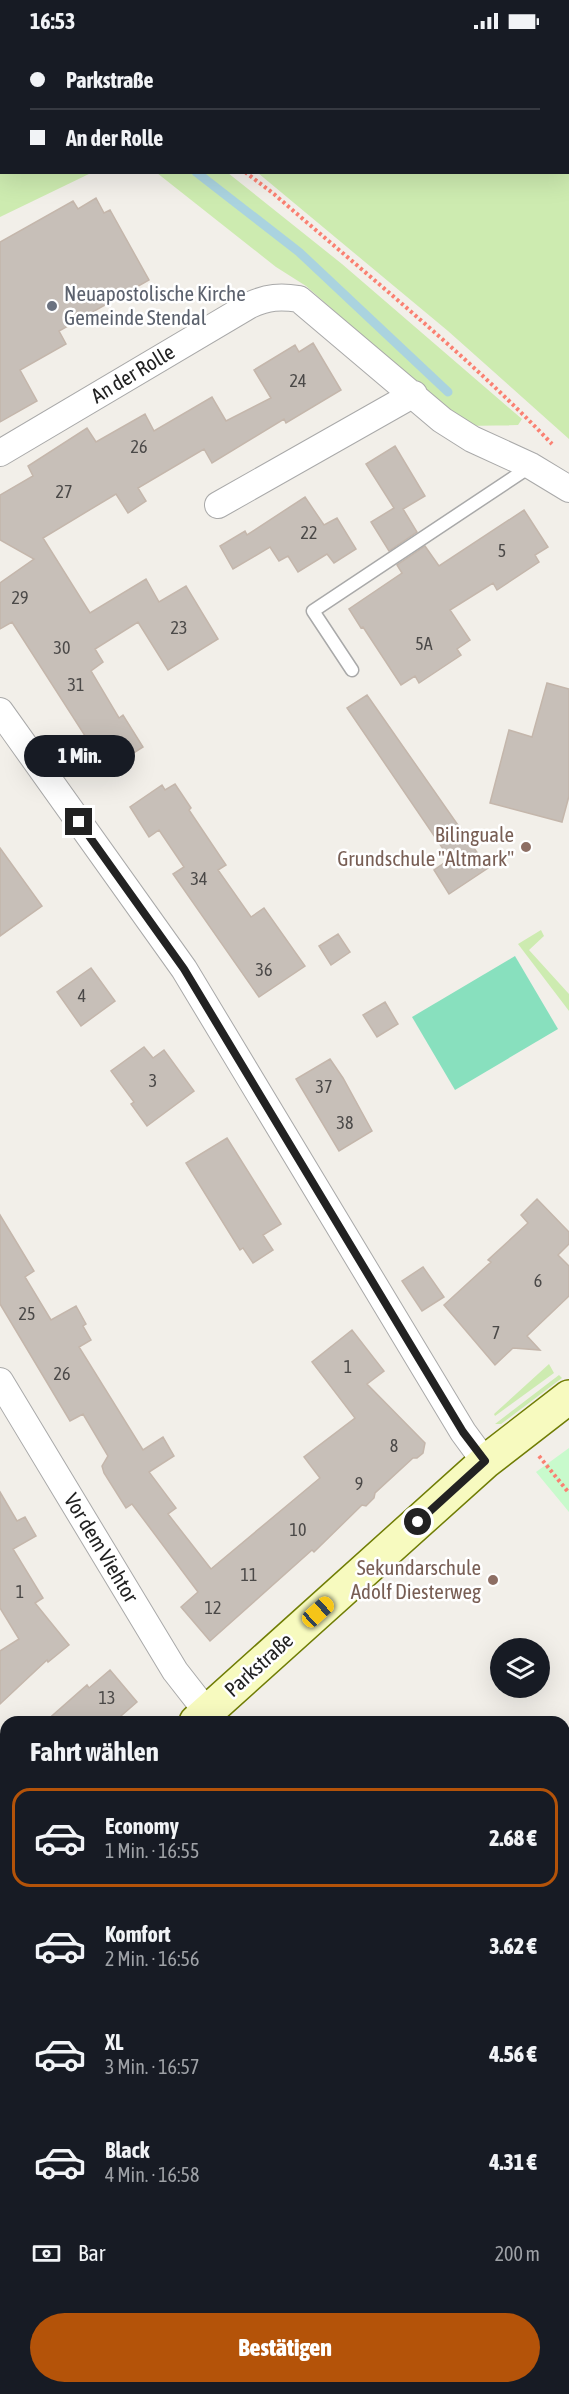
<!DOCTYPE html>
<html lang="de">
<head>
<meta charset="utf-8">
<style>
  :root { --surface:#171b24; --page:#20242c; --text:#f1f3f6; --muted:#9ea1a6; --line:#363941; --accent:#b45309 }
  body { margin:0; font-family:"Asap Condensed",sans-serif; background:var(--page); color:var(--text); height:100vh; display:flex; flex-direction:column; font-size:22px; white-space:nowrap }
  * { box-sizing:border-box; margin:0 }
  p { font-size:20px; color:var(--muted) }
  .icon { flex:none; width:33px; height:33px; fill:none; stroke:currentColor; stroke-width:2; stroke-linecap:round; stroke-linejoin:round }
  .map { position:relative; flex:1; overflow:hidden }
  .sheet { position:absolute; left:0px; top:1674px; width:570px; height:678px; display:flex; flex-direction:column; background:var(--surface); border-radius:18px 18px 0 0; box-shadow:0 6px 24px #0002 }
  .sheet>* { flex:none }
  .hud { position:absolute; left:0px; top:0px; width:570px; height:132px; box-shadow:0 6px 24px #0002; display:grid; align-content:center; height:132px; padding:0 30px; background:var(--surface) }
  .fabs { position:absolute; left:490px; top:1596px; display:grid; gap:12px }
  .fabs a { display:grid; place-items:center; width:60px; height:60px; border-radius:50%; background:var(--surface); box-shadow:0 6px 24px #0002; font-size:30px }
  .end { position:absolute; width:27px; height:27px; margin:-14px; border:8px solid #222; background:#fff; box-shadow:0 0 0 3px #fff }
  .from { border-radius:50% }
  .bubble { position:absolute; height:42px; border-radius:21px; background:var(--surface); box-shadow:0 6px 24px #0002; font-size:20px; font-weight:800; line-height:42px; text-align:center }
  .car { position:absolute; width:18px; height:36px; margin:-18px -9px; border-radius:8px; box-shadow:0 0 4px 2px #0007; background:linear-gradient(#f5c518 24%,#345 0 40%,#f5c518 0 76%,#345 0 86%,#f5c518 0) }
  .hud b { display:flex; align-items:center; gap:21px; height:57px; font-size:22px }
  .hud b+b { border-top:2px solid var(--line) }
  .hud i { width:15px; height:15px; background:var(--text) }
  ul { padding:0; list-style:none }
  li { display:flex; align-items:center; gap:18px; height:99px; margin:0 12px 9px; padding:0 18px; border:3px solid transparent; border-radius:18px }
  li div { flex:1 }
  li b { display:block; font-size:22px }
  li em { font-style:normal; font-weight:800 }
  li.on { border-color:var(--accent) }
  li>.icon { width:54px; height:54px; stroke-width:1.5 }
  h2 { padding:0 30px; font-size:27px; line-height:72px }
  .pay { display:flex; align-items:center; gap:15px; height:66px; padding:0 30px; font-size:22px }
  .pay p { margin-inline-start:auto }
  .cta { display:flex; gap:12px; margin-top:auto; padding:12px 30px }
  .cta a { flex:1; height:69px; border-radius:36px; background:var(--accent); color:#fff; font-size:24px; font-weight:800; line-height:69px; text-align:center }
  .status { display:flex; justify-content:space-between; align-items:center; height:42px; padding:0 30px; background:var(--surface); direction:ltr }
  .status svg { height:16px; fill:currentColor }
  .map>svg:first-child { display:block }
  .grass { fill:#cdebb0 }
  .park { fill:#c8facc }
  .pitch { fill:#88e0be }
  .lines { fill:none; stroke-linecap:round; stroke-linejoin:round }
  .stream { stroke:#aad3df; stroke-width:9 }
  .building { fill:#c7bfb8; stroke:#c4b6ab; stroke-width:1.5 }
  .lane-casing { stroke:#a9a9a9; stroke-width:15 }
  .street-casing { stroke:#a9a9a9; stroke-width:28 }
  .secondary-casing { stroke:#707d05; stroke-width:36 }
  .path { stroke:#fa8072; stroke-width:4; stroke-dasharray:3 3; stroke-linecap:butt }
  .lane { stroke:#fff; stroke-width:12 }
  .street { stroke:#fff; stroke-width:26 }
  .secondary { stroke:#f7fabf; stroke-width:33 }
  .route { stroke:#222; stroke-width:8 }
  .worship-dot { fill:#6b7280; stroke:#fff; stroke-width:2 }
  .education-dot { fill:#8d6e63; stroke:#fff; stroke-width:2 }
  .labels { text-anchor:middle; stroke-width:5; stroke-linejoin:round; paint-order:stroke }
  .number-label { font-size:18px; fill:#4b4948 }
  .worship-label { font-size:21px; fill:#5b616d; stroke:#fff; text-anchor:start }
  .street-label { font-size:21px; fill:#222; stroke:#fff }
  .education-label { font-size:21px; fill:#785e54; stroke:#fff; text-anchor:end }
</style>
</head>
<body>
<div class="status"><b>16:53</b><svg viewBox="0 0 49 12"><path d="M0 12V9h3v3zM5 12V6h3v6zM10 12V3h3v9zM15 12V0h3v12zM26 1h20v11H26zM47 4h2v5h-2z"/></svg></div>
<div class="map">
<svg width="569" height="2352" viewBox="0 0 569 2352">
  <rect width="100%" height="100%" fill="#f2efe9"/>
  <path class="grass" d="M 304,0 L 569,0 L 569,397 L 448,289 L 258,131 L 568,130 L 568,2 L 301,1 Z
    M 4,130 L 91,130 L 91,131 L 0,175 L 0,132 Z
    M 157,131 L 228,131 L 342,222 L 522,377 L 518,383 L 465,384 L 306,244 L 276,225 Z
    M 541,888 L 544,894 L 529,908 L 569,952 L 569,969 L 518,902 Z
    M 549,1322 L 554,1331 L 495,1374 L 494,1372 Z
    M 559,1333 L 562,1336 L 501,1382 L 495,1382 Z"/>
  <path class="park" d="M 569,1406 L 569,1470 L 536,1430 Z
    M 6,2326 L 6,2346 L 90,2346 L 87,2352 L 0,2352 L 0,2337 Z"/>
  <path class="pitch" d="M 515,914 L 558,987 L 455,1048 L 412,975 Z"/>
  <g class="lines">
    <path class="stream" d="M 0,10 L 2,10
      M 196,130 L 299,210 L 448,350"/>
  </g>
  <path class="building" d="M 96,156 L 104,171 L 110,168 L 149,238 L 59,289 L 66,302 L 20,328 L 37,359 L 0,380 L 0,200 L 73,159 L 78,167 Z
    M 313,301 L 341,348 L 286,381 L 284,377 L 212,421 L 204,407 L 138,446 L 146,459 L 128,471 L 116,452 L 43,496 L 90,571 L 146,537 L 159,560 L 186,544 L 218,597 L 168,628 L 138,580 L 95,607 L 103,620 L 91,629 L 119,676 L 123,673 L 143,705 L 107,728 L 12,580 L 0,587 L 0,541 L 34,517 L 0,498 L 0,453 L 33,434 L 28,424 L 87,386 L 96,400 L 145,372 L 154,389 L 212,355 L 226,379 L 271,356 L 254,328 L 295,303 L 299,310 Z
    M 395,404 L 425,454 L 403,467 L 417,490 L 389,509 L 371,480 L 394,466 L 366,422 Z
    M 305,455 L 324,483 L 337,476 L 356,507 L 334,521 L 327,512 L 298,530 L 288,514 L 279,519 L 270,505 L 233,527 L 220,504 L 245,489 L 247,493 Z
    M 524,468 L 548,505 L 535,513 L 539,520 L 497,548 L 493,541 L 450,568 L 470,598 L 457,607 L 461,613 L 419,641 L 415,634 L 401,643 L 363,585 L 361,586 L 349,567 L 402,531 L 397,523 L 425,504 L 439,524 Z
    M 547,641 L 569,647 L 569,754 L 562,780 L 490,761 L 509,688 L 532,695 Z
    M 367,653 L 488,826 L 449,852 L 434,828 L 450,817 L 347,666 Z
    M 175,742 L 191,766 L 189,768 L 226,823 L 218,828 L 251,875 L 264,866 L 305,924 L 259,955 L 173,832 L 184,825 L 159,788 L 149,795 L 130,765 L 162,743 L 165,748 Z
    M 0,806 L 42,864 L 0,894 Z
    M 338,892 L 350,910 L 331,923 L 319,904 Z
    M 91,926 L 115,959 L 81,984 L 57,950 Z
    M 385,960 L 398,982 L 377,995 L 363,973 Z
    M 144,1005 L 153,1016 L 164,1008 L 194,1049 L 147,1084 L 131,1062 L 134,1060 L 111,1029 Z
    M 330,1017 L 343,1036 L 372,1089 L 339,1109 L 296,1037 Z
    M 227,1096 L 281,1182 L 263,1193 L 273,1208 L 253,1221 L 243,1206 L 240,1208 L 186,1121 Z
    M 537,1157 L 569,1190 L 569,1202 L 558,1213 L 569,1224 L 569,1254 L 527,1294 L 540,1308 L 513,1306 L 495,1323 L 444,1263 L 491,1220 L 488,1218 L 528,1181 L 521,1173 Z
    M 0,1173 L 34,1229 L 25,1235 L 51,1278 L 76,1264 L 86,1282 L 83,1284 L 91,1298 L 79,1305 L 143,1408 L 163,1395 L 174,1414 L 149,1430 L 176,1466 L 168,1472 L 211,1527 L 320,1436 L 304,1415 L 355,1376 L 312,1320 L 352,1288 L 384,1329 L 367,1342 L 425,1401 L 423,1411 L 417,1416 L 413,1416 L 375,1451 L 374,1456 L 366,1464 L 362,1463 L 314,1510 L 312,1508 L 210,1599 L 181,1565 L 198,1550 L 132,1462 L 126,1466 L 104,1431 L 102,1424 L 108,1414 L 83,1372 L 70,1379 L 0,1262 Z
    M 423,1225 L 444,1255 L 422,1269 L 402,1239 Z
    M 0,1450 L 17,1479 L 25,1475 L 36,1494 L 13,1507 L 43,1556 L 35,1561 L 69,1603 L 48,1620 L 47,1618 L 0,1662 L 0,1609 L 19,1597 L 0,1566 Z
    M 110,1628 L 137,1660 L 114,1680 L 45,1680 L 87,1643 L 89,1646 Z"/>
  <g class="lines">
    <g class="lane-casing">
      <path id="lane" d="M 264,2 L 268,0
        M 352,628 L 313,569 L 531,424
        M 0,2188 L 6,2193
        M 0,2255 L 6,2245"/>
    </g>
    <g class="street-casing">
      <path id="street" d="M 0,411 L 250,263 C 268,255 280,254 299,257 L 442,378 L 472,397 L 531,424 L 569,447
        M 218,463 L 414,352
        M 0,669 L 184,927 L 463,1390 L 485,1420
        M 0,1339 L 175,1629 L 207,1670
        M 564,1832 L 569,1827
        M 564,2323 L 569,2319
        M 531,2352 L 538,2346"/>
    </g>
    <g class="secondary-casing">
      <path id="secondary" d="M 196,1680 L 485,1420 L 569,1355
        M 0,1849 L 6,1845
        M 0,1934 L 6,1939
        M 402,2346 L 407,2352"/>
    </g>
    <path class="path" d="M 45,0 L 49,2
      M 245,130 L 274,152 C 368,234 466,312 552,402
      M 539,1414 L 569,1451
      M 564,1780 L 569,1776
      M 65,2352 L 67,2346"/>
    <use href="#lane" class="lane"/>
    <use href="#street" class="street"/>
    <use href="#secondary" class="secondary"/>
  </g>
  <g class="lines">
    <path class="route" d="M 79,780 L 184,927 L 463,1390 L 485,1419 L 418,1480"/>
  </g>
  <circle class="worship-dot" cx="52" cy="264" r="6"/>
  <g class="education-dot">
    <circle cx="526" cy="805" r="6"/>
    <circle cx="493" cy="1538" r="6"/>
  </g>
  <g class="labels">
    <g class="number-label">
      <text x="298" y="345">24</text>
      <text x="139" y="411">26</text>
      <text x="64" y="456">27</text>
      <text x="309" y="497">22</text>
      <text x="502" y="515">5</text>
      <text x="20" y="562">29</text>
      <text x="179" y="592">23</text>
      <text x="424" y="608">5A</text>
      <text x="62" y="612">30</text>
      <text x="76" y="649">31</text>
      <text x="199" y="843">34</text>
      <text x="264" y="934">36</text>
      <text x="82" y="960">4</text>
      <text x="153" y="1045">3</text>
      <text x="324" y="1051">37</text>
      <text x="345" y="1087">38</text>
      <text x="538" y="1245">6</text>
      <text x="27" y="1278">25</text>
      <text x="496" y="1297">7</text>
      <text x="348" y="1331">1</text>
      <text x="62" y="1338">26</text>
      <text x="394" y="1410">8</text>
      <text x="359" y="1448">9</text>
      <text x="298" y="1494">10</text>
      <text x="249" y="1539">11</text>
      <text x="20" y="1556">1</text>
      <text x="213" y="1572">12</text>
      <text x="107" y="1662">13</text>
    </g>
    <g class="worship-label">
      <text x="64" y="259">Neuapostolische Kirche<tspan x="64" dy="24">Gemeinde Stendal</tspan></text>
    </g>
    <g class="street-label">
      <text transform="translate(133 332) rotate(-31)" y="7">An der Rolle</text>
      <text transform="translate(101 1506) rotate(59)" y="7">Vor dem Viehtor</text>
      <text transform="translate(259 1623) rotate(-42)" y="7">Parkstraße</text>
    </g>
    <g class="education-label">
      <text x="514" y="800">Bilinguale<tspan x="514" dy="24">Grundschule "Altmark"</tspan></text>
      <text x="481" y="1533">Sekundarschule<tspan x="481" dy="24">Adolf Diesterweg</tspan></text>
    </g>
  </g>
</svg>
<div class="fabs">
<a><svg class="icon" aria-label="layers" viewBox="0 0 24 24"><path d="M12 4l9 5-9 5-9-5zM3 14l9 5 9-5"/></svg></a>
</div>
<i class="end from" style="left:418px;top:1480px"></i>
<i class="end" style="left:79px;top:780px"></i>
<div class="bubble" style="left:24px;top:693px;width:111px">1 Min.</div>
<i class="car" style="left:318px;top:1570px;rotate:48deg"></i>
<div class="hud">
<b><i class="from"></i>Parkstraße</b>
<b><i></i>An der Rolle</b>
</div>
<section class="sheet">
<h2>Fahrt wählen</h2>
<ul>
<li class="on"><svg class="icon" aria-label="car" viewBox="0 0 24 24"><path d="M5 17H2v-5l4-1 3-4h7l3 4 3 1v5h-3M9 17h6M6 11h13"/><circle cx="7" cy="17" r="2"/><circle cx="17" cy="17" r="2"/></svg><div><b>Economy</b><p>1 Min. · 16:55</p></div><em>2.68 €</em></li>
<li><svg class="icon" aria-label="car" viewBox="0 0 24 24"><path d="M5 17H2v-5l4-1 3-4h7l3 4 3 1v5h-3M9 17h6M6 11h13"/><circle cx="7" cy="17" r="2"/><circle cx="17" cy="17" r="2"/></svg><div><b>Komfort</b><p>2 Min. · 16:56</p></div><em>3.62 €</em></li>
<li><svg class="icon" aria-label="car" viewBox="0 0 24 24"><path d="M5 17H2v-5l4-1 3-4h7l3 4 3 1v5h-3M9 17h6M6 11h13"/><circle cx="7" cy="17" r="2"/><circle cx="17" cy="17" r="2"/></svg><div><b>XL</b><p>3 Min. · 16:57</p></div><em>4.56 €</em></li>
<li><svg class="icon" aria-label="car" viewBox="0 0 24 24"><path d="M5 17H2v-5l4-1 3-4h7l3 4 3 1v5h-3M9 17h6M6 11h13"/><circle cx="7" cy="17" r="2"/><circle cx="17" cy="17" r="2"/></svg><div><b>Black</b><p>4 Min. · 16:58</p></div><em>4.31 €</em></li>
</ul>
<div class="pay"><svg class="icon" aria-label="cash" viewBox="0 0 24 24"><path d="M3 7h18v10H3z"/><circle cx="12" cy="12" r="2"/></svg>Bar<p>200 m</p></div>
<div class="cta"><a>Bestätigen</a></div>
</section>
</div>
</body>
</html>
